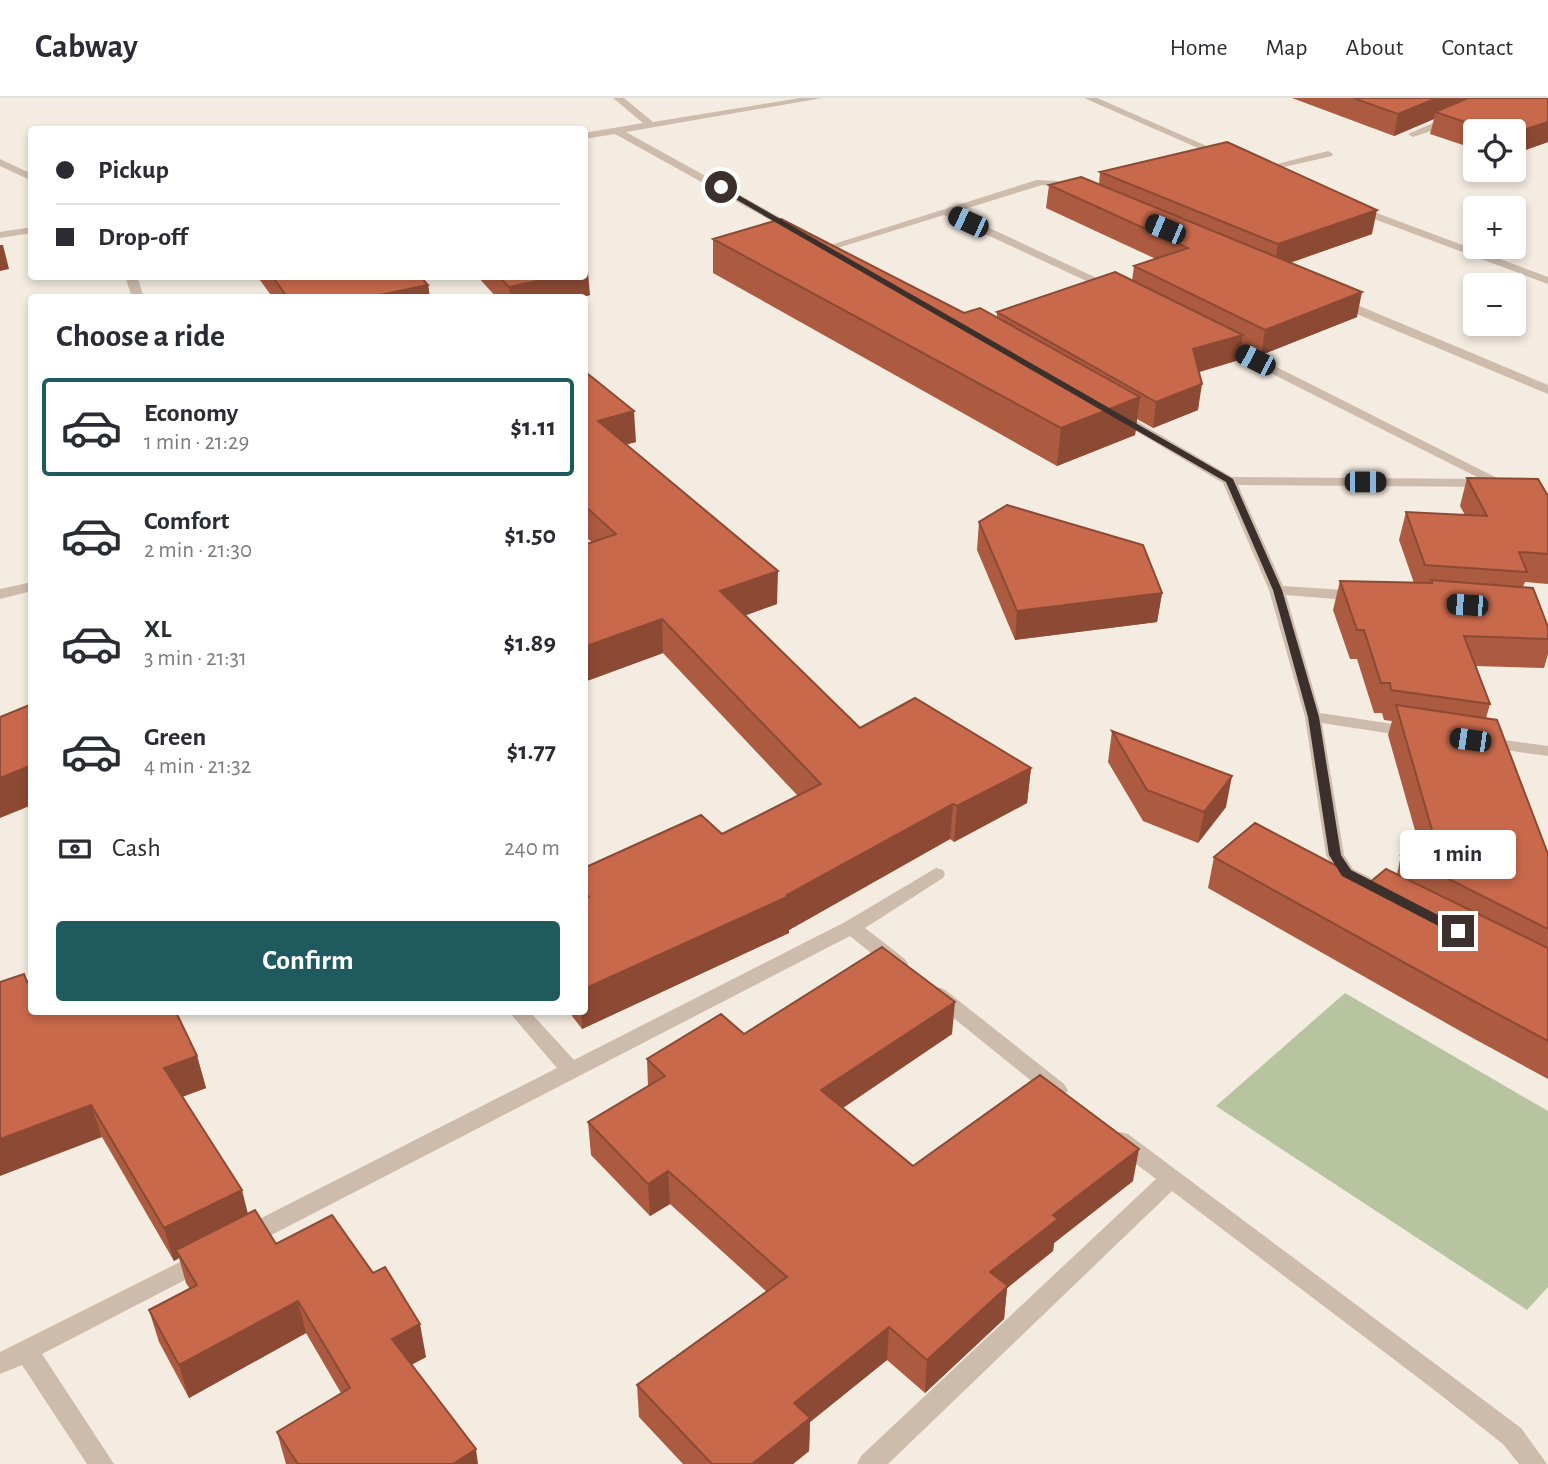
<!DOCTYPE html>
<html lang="en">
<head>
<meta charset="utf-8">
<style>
  :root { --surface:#fff; --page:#f2f2f3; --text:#2b2b33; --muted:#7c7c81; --line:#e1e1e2; --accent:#1f5a5e }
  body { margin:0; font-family:"Alegreya Sans",sans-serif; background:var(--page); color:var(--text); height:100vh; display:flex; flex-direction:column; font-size:26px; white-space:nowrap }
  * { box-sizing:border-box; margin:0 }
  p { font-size:23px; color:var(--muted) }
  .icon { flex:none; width:38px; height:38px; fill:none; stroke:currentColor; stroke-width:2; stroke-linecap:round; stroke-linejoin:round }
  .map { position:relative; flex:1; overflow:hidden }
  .drawer { position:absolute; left:28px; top:196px; width:560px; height:721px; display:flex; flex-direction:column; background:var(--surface); border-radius:7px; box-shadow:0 4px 10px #0003 }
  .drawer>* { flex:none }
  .guide { position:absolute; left:28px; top:28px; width:560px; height:154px; border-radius:7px; box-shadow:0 4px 10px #0003; display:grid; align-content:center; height:154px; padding:0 28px; background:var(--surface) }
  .buttons { position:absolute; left:1463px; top:21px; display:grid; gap:14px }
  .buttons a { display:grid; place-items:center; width:63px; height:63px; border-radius:7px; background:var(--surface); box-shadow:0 4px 10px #0003; font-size:35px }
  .end { position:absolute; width:32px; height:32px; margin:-16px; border:9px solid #3b302b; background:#fff; box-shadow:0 0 0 4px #fff }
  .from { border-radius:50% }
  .bubble { position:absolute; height:49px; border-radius:7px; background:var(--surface); box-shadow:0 4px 10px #0003; font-size:23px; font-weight:600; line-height:49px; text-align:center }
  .car { position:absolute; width:21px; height:42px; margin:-21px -10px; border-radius:9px; box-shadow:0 0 5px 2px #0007; background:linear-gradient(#222 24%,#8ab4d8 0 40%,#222 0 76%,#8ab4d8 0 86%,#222 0) }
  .guide b { display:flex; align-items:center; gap:24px; height:66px; font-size:26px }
  .guide b+b { border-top:2px solid var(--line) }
  .guide i { width:18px; height:18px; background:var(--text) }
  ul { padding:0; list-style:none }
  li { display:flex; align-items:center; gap:21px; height:98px; margin:0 14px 10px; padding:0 14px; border:4px solid transparent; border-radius:7px }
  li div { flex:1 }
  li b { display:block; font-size:26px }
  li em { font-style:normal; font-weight:600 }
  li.current { border-color:var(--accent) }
  li>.icon { width:63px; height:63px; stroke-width:1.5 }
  h2 { padding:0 28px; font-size:32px; line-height:84px }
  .pay { display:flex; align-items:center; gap:18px; height:77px; padding:0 28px; font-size:26px }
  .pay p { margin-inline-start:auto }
  .primary-button { display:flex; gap:14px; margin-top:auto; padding:14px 28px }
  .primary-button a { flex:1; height:80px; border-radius:7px; background:var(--accent); color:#fff; font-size:28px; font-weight:600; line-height:80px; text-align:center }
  header { display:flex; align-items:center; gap:42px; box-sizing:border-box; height:98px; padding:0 35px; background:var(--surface); border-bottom:2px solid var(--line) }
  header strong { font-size:33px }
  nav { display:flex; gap:38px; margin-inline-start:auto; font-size:24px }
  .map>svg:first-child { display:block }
  .green { fill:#b8c4a0 }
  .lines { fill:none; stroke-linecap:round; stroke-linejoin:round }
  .minor { fill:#cdbbac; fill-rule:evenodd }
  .wall { fill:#ac5a40 }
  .shaded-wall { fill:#8c4a34 }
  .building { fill:#c8694b; stroke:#8c4a34; stroke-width:2 }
  .route { fill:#3b302b }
</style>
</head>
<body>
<header>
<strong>Cabway</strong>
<nav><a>Home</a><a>Map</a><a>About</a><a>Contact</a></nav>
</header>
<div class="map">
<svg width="1548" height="1366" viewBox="0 0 1548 1366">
  <rect width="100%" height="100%" fill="#f4ebe1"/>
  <path class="green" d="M 1345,895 L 1548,1013 L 1548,1189 L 1527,1212 L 1216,1008 Z"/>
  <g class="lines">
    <path class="minor" d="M 613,0 L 624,0 L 653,24 L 800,0 L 822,0 L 626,34 L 801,131 L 801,135 L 793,135 L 615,36 L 584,41 L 584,35 L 643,25 Z
      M 1084,0 L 1097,0 L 1232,59 L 1223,61 Z
      M 1490,0 L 1502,0 L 1449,27 L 1413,39 L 1408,36 Z
      M 1328,53 L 1333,56 L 1332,58 L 1258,75 L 1253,72 Z
      M 0,61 L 32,76 L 32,83 L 0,68 Z
      M 1037,82 L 1058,83 L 1082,94 L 1077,97 L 1052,88 L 1042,87 L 955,114 L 1116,189 L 1116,193 L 1108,193 L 944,117 L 831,152 L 821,150 Z
      M 1350,108 L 1358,108 L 1548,179 L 1548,186 L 1350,112 Z
      M 32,129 L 32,135 L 0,140 L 0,134 Z
      M 125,178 L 137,178 L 144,200 L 132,200 Z
      M 1335,201 L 1343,201 L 1548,287 L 1548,296 L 1335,207 Z
      M 1219,240 L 1507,385 L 1500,389 L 1238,387 L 1283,488 L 1360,493 L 1368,498 L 1360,503 L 1286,497 L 1320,615 L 1413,629 L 1421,634 L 1413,639 L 1322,625 L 1344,757 L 1353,771 L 1371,780 L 1373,784 L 1371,788 L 1357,788 L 1339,779 L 1326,757 L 1305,619 L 1269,492 L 1223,385 L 1109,317 L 1111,314 L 1121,314 L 1232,379 L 1481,381 L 1215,247 L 1215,241 Z
      M 32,484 L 32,493 L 0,501 L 0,491 Z
      M 1482,639 L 1548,648 L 1548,658 L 1476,648 L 1473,644 Z
      M 936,770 L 943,772 L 945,776 L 943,780 L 865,830 L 905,861 L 908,866 L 905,871 L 891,871 L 850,838 L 254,1146 L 246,1148 L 238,1146 L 235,1139 L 238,1132 L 557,970 L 509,914 L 530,914 L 574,962 L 845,824 Z
      M 937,889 L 944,891 L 1064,986 L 1068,992 L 1064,998 L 1057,1000 L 1050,998 L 930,901 L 927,896 L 930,891 Z
      M 1120,1034 L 1128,1036 L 1521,1330 L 1547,1366 L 1519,1366 L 1503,1346 L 1433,1291 L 1172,1093 L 888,1366 L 857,1366 L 861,1358 L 1156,1081 L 1112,1048 L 1109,1042 L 1112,1036 Z
      M 202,1153 L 210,1155 L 214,1162 L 210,1169 L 42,1256 L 114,1366 L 87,1366 L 22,1267 L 0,1276 L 0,1254 Z"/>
  </g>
  <path class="wall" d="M 1292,0 L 1548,0 L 1548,44 L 1514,56 L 1514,33 L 1475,33 L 1475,51 L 1430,36 L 1434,21 L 1394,38 Z
    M 1100,74 L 1372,136 L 1290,165 L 1357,219 L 1261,257 L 1241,247 L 1239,262 L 1199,274 L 1198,312 L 1153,330 L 1137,321 L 1135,337 L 1057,368 L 713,175 L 713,141 L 964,215 L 997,219 L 997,214 L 1132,183 L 1134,168 L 1156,161 L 1046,110 L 1049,87 L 1099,86 Z
    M 257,178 L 420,178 L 428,187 L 430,200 L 273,200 Z
    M 477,178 L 584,178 L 590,197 L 579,200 L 497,200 Z
    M 584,277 L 636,344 L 626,346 L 777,506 L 746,517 L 860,630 L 1031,670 L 1027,705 L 954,744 L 950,741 L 789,832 L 789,835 L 582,931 L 569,914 L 584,914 L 584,770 L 722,736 L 798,698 L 663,555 L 584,584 L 584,447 L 592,444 L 584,438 Z
    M 1467,380 L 1548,398 L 1548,486 L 1525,484 L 1523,489 L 1548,529 L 1548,556 L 1544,570 L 1476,568 L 1490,606 L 1486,620 L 1548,756 L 1548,981 L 1469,938 L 1208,790 L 1214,759 L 1369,785 L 1397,776 L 1401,757 L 1418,743 L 1388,637 L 1392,623 L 1384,622 L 1382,615 L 1374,615 L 1357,561 L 1350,561 L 1333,512 L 1340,483 L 1414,485 L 1399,442 L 1406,414 L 1465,417 L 1460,408 Z
    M 979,424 L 1162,495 L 1157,524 L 1015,542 L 977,452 Z
    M 1112,633 L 1226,709 L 1198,745 L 1143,723 L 1108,664 Z
    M 27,884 L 197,958 L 206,990 L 182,999 L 248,1116 L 276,1146 L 426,1259 L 411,1267 L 478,1366 L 286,1366 L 277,1334 L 341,1295 L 306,1235 L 189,1300 L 159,1244 L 149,1212 L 190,1191 L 186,1185 L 179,1160 L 174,1163 L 102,1039 Z
    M 744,936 L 952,936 L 843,1010 L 913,1068 L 1133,1083 L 1054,1145 L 1053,1153 L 1007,1190 L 1004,1221 L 925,1295 L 887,1262 L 810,1324 L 809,1353 L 793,1366 L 683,1366 L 639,1319 L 637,1287 L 767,1194 L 670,1106 L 650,1118 L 591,1057 L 588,1024 L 648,988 L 647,961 Z"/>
  <path class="shaded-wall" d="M 1437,0 L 1483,0 L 1435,14 L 1434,21 L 1394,38 L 1398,16 Z
    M 1548,24 L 1548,44 L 1514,56 L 1514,35 Z
    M 1377,112 L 1372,136 L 1274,170 L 1278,146 Z
    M 0,147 L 3,147 L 9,171 L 0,173 Z
    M 584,173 L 588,173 L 590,197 L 579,200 L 510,200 L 509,189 L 560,178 L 584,178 Z
    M 428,187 L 430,200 L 365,200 Z
    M 1362,194 L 1357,219 L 1261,257 L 1265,232 Z
    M 1243,237 L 1239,262 L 1189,277 L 1193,251 Z
    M 1202,286 L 1198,312 L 1153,330 L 1156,304 Z
    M 1140,299 L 1135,337 L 1057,368 L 1061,330 Z
    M 634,313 L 636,344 L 599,354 L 598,323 Z
    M 778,473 L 777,506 L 721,526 L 720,493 Z
    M 1162,495 L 1157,524 L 1015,542 L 1017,513 Z
    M 662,521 L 663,555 L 584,584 L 584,549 Z
    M 32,667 L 32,707 L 0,720 L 0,680 Z
    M 1031,670 L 1027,705 L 954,744 L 957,708 Z
    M 1232,678 L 1226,709 L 1198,745 L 1204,714 Z
    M 953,706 L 950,741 L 789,832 L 789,835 L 582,931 L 581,914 L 584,914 L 584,891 L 787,797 Z
    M 955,904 L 952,936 L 820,1025 L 821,992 Z
    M 197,958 L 206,990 L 173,1002 L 164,970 Z
    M 91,1007 L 102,1039 L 0,1078 L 0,1041 Z
    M 1139,1051 L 1133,1083 L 1054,1145 L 1053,1153 L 1007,1190 L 1004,1221 L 925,1295 L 927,1262 L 990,1174 L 1053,1117 Z
    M 668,1073 L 670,1106 L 650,1118 L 648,1086 Z
    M 242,1092 L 250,1124 L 176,1152 L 179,1160 L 174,1163 L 164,1130 Z
    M 298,1203 L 306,1235 L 189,1300 L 179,1267 Z
    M 420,1226 L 426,1259 L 398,1274 L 392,1241 Z
    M 889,1229 L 887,1262 L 810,1324 L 809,1353 L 793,1366 L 752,1366 L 794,1305 Z
    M 476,1351 L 478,1366 L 453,1366 Z"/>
  <path class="building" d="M 1353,0 L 1437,0 L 1398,16 Z
    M 1468,0 L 1548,0 L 1548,24 L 1514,35 L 1514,33 L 1492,33 L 1435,14 Z
    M 1227,44 L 1377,112 L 1278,146 L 1100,74 Z
    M 1081,79 L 1362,194 L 1265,232 L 1134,168 L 1188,150 L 1049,87 Z
    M 781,121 L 964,215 L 980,210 L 1140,299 L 1061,330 L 713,141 Z
    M 1115,174 L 1243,237 L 1193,251 L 1202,286 L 1156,304 L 997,214 Z
    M 272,178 L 420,178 L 428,187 L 365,200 L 288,200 Z
    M 498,178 L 560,178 L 509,189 Z
    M 588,276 L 634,313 L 598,323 L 778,473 L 720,493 L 860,630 L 915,600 L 1031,670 L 957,708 L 953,706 L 787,797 L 789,798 L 584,891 L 584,800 L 589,799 L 584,794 L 584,770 L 701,717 L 722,736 L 821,686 L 662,521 L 584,549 L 584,447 L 616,436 L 584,407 L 584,277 Z
    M 1467,380 L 1538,381 L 1548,398 L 1548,456 L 1519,454 L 1527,474 L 1425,467 L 1406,414 L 1487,418 Z
    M 1007,407 L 1143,447 L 1162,495 L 1017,513 L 979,424 Z
    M 1431,482 L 1533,490 L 1548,529 L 1548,541 L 1464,538 L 1490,606 L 1391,592 L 1390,585 L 1381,585 L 1364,532 L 1357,532 L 1340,483 L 1432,485 Z
    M 32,606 L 32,667 L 0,680 L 0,619 Z
    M 1396,607 L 1497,622 L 1548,756 L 1548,831 L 1401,757 L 1432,732 Z
    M 1112,633 L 1232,678 L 1204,714 L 1147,692 Z
    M 1255,725 L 1369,785 L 1386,771 L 1548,850 L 1548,943 L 1479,906 L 1214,759 Z
    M 882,849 L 955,904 L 821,992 L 913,1068 L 1040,977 L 1139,1051 L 1053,1117 L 1058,1121 L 990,1174 L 1008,1188 L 927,1262 L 889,1229 L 794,1305 L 810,1320 L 752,1366 L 712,1366 L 637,1287 L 787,1179 L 668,1073 L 648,1086 L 588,1024 L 665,978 L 647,961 L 721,916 L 744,936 Z
    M 24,876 L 27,884 L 32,882 L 32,914 L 176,914 L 197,958 L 164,970 L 242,1092 L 164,1130 L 91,1007 L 0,1041 L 0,884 Z
    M 255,1112 L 276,1146 L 332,1117 L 373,1175 L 385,1169 L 420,1226 L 392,1241 L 476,1351 L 453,1366 L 298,1366 L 277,1334 L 350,1290 L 298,1203 L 179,1267 L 149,1212 L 197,1187 L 176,1152 Z"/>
  <path class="route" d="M 721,87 L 1233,381 L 1282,492 L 1319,619 L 1341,757 L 1351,772 L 1463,830 L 1463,836 L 1454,836 L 1342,778 L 1329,757 L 1308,619 L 1280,517 L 1273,492 L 1226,384 L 718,91 Z"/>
</svg>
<div class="buttons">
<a><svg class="icon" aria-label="locate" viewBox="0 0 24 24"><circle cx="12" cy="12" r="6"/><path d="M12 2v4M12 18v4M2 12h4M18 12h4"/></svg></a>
<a>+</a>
<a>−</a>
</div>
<i class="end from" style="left:721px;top:89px"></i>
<i class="end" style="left:1458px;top:833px"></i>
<div class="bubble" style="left:1400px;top:732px;width:116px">1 min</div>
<i class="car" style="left:968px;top:124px;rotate:295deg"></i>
<i class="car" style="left:1165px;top:131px;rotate:293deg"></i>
<i class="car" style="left:1255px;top:262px;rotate:297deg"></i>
<i class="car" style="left:1365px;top:384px;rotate:90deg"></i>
<i class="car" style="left:1467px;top:507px;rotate:274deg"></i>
<i class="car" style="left:1470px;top:642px;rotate:278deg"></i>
<div class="guide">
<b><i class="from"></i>Pickup</b>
<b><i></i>Drop-off</b>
</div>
<section class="drawer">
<h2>Choose a ride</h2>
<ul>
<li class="current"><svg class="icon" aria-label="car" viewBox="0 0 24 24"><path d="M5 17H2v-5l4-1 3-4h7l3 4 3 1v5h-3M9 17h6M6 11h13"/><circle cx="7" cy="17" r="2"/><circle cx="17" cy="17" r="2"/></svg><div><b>Economy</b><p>1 min · 21:29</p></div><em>$1.11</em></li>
<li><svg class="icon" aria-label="car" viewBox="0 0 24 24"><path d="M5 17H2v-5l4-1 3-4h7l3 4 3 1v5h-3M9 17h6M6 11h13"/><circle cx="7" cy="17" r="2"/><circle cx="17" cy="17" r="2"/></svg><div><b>Comfort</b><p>2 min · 21:30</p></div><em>$1.50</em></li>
<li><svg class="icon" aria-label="car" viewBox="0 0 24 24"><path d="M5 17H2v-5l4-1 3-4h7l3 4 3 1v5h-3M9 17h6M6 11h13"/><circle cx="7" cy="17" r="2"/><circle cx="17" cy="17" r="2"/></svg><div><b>XL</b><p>3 min · 21:31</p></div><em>$1.89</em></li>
<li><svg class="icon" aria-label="car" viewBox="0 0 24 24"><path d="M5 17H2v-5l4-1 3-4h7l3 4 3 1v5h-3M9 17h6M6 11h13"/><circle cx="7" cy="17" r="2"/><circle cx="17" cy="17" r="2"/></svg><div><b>Green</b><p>4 min · 21:32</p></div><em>$1.77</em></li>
</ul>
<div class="pay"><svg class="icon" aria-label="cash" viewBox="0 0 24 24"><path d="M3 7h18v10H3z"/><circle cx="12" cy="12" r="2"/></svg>Cash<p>240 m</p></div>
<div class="primary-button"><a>Confirm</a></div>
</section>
</div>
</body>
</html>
